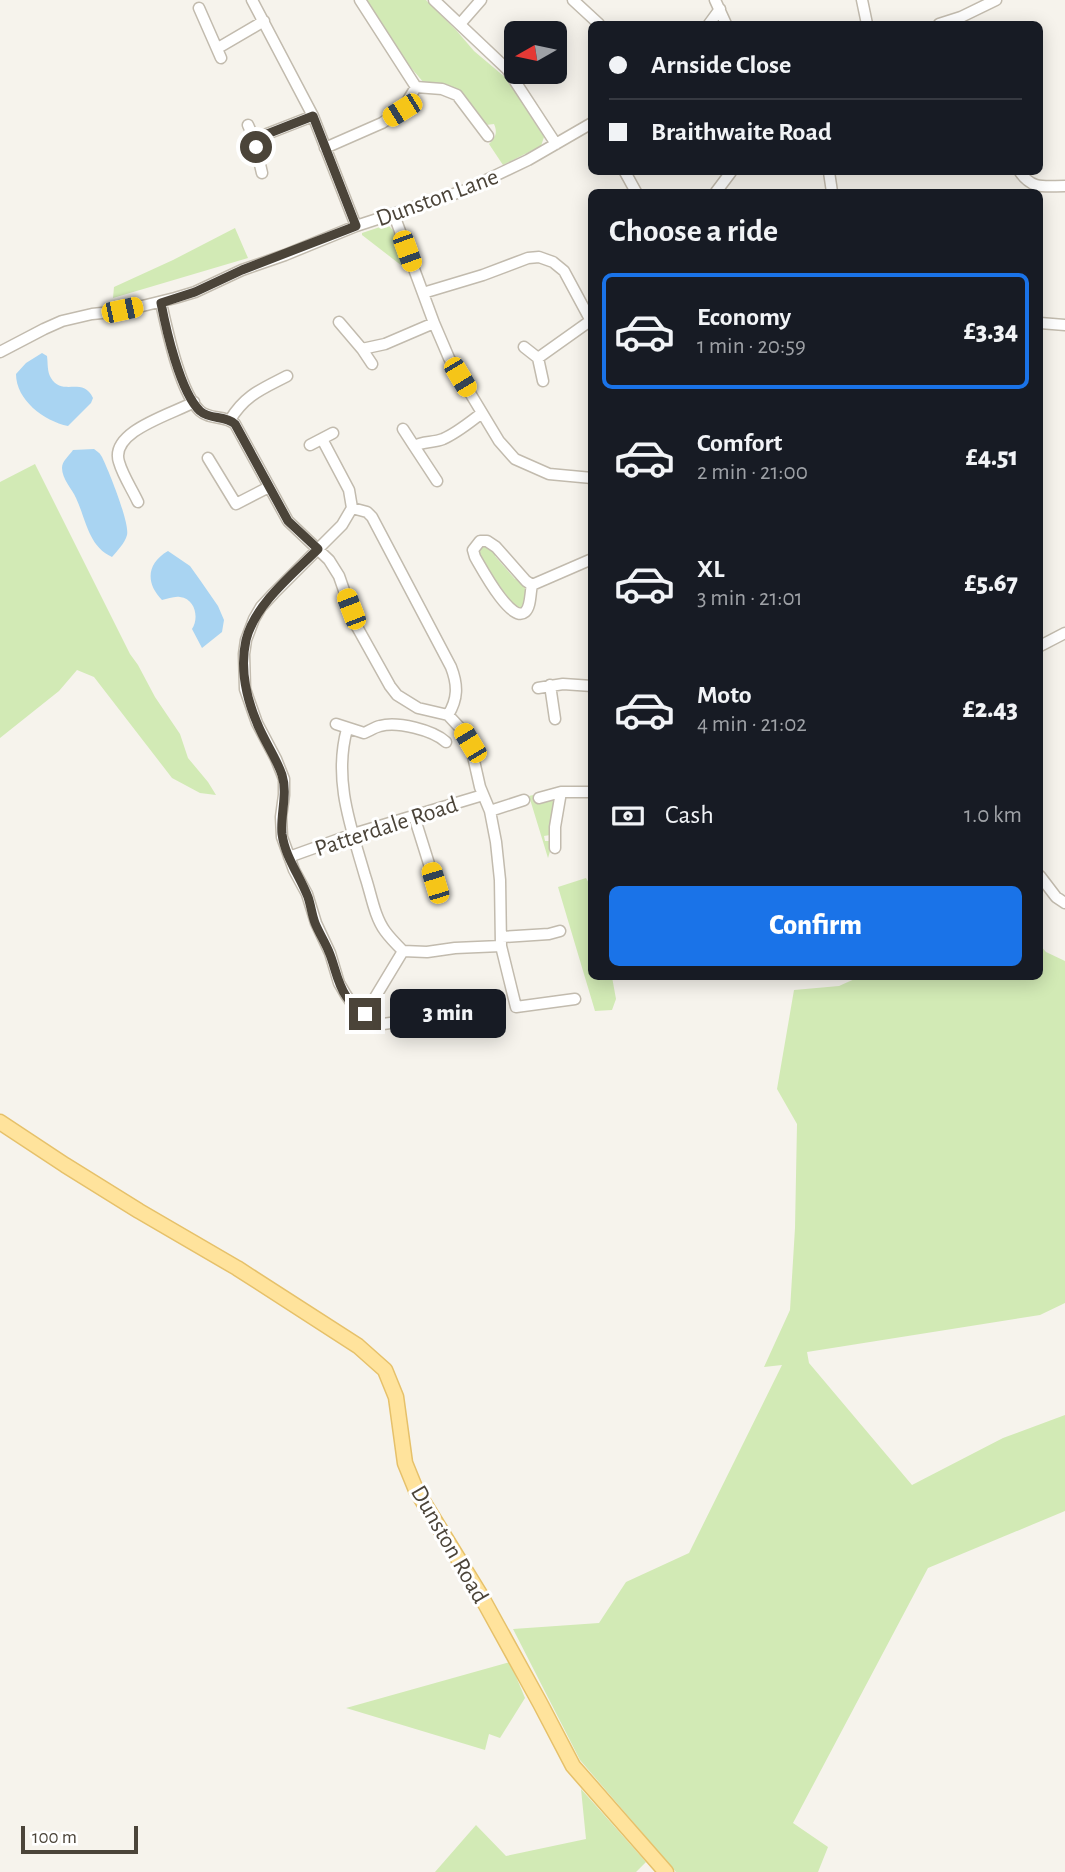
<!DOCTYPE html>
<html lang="en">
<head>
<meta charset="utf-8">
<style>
  :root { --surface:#171b24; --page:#242831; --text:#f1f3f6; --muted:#9ea1a6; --line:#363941; --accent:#1a73e8 }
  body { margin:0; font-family:"Alegreya Sans",sans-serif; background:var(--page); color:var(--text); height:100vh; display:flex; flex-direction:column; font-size:26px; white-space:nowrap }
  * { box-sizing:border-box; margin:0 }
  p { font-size:23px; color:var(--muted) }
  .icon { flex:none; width:38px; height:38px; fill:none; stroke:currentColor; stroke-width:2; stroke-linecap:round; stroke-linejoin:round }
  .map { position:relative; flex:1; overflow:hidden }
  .panel { position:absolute; left:588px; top:189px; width:455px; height:791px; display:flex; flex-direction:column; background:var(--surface); border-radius:10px; box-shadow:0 4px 18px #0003 }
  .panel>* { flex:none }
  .guide { position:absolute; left:588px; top:21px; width:455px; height:154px; border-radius:10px; box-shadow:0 4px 18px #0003; display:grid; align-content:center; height:154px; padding:0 21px; background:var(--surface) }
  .needle { width:46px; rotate:261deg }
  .fabs { position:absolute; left:504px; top:21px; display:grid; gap:14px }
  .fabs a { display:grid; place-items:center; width:63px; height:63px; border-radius:10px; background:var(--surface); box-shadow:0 4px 18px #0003; font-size:35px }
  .scale { position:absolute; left:21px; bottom:18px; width:117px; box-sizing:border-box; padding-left:7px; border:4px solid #4b4439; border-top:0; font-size:19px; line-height:24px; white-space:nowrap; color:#4b4439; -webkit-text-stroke:5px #fff; paint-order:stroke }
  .end { position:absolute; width:32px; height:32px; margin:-16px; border:9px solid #4b4439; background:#fff; box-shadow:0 0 0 4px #fff }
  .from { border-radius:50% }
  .bubble { position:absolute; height:49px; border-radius:10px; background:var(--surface); box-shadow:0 4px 18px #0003; font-size:23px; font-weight:800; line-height:49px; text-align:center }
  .car { position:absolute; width:21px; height:42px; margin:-21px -10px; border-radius:9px; box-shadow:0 0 5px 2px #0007; background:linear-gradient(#f5c518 24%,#345 0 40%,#f5c518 0 76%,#345 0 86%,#f5c518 0) }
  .guide b { display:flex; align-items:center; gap:24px; height:66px; font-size:26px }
  .guide b+b { border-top:2px solid var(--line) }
  .guide i { width:18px; height:18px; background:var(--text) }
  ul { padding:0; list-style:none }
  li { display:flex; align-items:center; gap:21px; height:116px; margin:0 14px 10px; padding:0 7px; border:4px solid transparent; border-radius:10px }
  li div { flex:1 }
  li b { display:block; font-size:26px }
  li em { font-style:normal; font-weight:800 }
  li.on { border-color:var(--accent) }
  li>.icon { width:63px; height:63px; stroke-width:1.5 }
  h2 { padding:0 21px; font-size:32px; line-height:84px }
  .pay { display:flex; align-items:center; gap:18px; height:77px; padding:0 21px; font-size:26px }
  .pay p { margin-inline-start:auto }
  .action { display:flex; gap:14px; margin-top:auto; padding:14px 21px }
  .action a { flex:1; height:80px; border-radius:10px; background:var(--accent); color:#fff; font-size:28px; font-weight:800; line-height:80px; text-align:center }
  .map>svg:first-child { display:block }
  .green { fill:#d2eab5 }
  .water { fill:#a9d4f2 }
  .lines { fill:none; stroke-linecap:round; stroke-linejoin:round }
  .minor-casing { stroke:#c2bbae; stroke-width:13 }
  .major-casing { stroke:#e6c16a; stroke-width:17 }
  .minor { stroke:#fff; stroke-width:10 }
  .major { stroke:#ffe39c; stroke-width:14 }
  .route { stroke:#4b4439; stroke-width:9 }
  .labels { text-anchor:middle; stroke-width:6; stroke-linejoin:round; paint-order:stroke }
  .street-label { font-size:24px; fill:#4b4439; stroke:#fff }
</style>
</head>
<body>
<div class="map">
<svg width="1065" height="1872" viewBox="0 0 1065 1872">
  <rect width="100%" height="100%" fill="#f6f3ec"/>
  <path class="green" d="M 365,0 L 426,0 L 456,30 L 474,51 L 506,78 L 544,137 L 541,146 L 503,165 L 489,144 C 495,138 498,133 494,124 L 486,125 L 456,90 L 444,84 L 424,83 L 407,63 Z
    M 383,226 L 389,226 L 393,230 L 407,267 L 406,269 L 362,235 L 362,233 Z
    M 235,228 L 248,258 L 113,298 L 114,287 L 173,260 Z
    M 35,464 L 130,654 L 138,665 L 155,697 L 180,734 L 188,758 L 208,782 L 216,795 L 200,793 L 172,778 L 94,677 L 77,670 L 59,691 L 0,738 L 0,482 Z
    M 483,546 L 495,552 L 495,556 L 515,579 L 520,579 C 528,588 526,596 524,608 L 516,609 L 477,554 L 479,548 Z
    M 533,795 L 538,804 L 555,799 L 550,835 L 544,836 L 545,841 L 550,841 L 552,845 L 548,858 L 529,796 Z
    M 586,878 L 591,887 L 592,976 L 612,977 L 616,999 L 612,1010 L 595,1011 L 558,887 Z
    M 1040,945 L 1046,952 L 1065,961 L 1065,1303 L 1040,1315 L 807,1352 L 809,1363 L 912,1485 L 1003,1438 L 1065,1415 L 1065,1511 L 928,1568 L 793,1823 L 828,1847 L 818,1872 L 676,1872 L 580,1760 L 513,1629 L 599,1623 L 626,1582 L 689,1553 L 782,1365 L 764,1367 L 790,1310 L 795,1228 L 797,1124 L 777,1089 L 794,990 L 839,986 L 859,977 L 1040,976 Z
    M 510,1662 L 525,1698 L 500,1738 L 489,1734 L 485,1750 L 346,1708 Z
    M 581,1789 L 646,1862 L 636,1872 L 435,1872 L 476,1825 L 506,1856 L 586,1839 Z"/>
  <path class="water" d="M 42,353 L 47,356 C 48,363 47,372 51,378 C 62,397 83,376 93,398 L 91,403 L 68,426 C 44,421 16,400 16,374 L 26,363 Z
    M 94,449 C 99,453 99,452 102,457 C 108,469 130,523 127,535 C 125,543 117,551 112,557 C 88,546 86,519 76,498 C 72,489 62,479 62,468 C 62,461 69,456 73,450 Z
    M 168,551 L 190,566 L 200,580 L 218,606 L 224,620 L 222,632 L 202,648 L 192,629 C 199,619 196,599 180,597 C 174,596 168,599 162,600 C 145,583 147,563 168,551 Z"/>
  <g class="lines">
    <g class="minor-casing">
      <path id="minor" d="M 252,0 L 313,116 L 356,226
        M 434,0 L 507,69 L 556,144
        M 573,0 L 599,24
        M 715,0 L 726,24
        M 862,0 L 867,24
        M 199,8 L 221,58
        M 460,24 L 481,0
        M 709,24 L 720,9
        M 939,24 L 961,17 L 996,0
        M 218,48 L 264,21
        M 416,87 L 442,89 L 457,95 L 488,136
        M 248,125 L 254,139 L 262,173
        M 254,139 L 313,116
        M 325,148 L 382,123 L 402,110 L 416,87 L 360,0
        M 625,172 L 636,192
        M 829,172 L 832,192
        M 1020,172 C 1032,190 1045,186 1065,186
        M 716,192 L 731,172
        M 394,215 L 434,323 L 449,358 L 499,441 L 515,459 L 549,474 L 592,478
        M 423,293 L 483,275 L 528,258 L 539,257 L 553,262 L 564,271 L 592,323
        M 161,303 C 167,329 180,393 200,411 C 210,420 225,415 235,424 L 288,521 L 329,560 L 339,576 L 356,625 L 390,686 L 397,695 L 418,708 L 448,715 L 462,730 L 470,743 L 480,787 L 490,811 L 496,842 L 500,880 L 501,946 L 516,1007 L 575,999
        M 339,322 L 362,349 L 385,344 L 434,323
        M 1040,323 L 1065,325
        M 524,347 L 538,358
        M 362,349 L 372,364
        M 0,352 L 44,329 L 62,321 L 92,314 L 122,311 L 175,298 L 195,292 L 242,270 L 285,255 L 356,226 L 463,191 L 528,160 L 592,123
        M 543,381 L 538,358 L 590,321
        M 230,420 C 245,395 262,389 287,376
        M 403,429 L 414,446 C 423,441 433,443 443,439 C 457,433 470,422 482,413
        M 322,439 L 349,490 L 352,508 L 342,525 L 274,593 L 261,607 L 254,619 L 246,640 L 244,654 L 245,689 L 257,723 L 276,759 L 284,779 L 284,795 L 281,817 L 282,837 L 294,870 L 307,894 L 316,923 L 330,953 L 339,983 L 346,995 L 353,1005 L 365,1014 L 383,1024 L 433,1017 L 468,1008
        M 310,445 L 333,433
        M 414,446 L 437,481
        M 208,458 L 236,504 L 269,487
        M 138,502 C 132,489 123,476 119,462 C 109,431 173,414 194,402
        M 352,508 L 367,512 L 372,517 L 451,667 C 458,685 458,699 448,715
        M 480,541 L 487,541 L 496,547 L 526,581 L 532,585 C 530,593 531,607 525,612 C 511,624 481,567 475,557 L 473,550 Z
        M 532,585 L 592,559
        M 1040,646 L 1065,633
        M 550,685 L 555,719
        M 538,688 L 563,684 L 592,686
        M 336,724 L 364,733 C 369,731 375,727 380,726 C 397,721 433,730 446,742
        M 347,729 C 333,780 351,827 365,876 C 371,893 374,916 385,931 C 390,938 397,945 403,951 L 427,952 L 455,948 L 501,946
        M 539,798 L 561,792 L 592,792
        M 490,811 L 524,800
        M 414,816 L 435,883
        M 555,848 L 555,827 L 561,792
        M 289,857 L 353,834 L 483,795
        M 1040,876 L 1056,897 L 1065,903
        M 502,937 L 549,934 L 560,931
        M 365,1014 L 403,951"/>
    </g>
    <g class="major-casing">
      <path id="major" d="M 0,1122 L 65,1165 L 139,1211 L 237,1268 L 358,1346 L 385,1370 L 396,1397 L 405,1463 L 416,1490 L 481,1596 L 540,1703 L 573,1766 L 666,1872"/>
    </g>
    <use href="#minor" class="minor"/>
    <use href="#major" class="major"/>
  </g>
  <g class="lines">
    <path class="route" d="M 256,147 L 254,139 L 313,116 L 356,226 L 242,270 L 195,292 L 161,303 C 166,329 180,392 200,411 C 210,420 225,415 235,424 L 288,521 L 318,549 C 293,574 255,604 246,640 C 240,667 246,697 257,723 C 264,741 276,757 282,775 C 288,794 280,815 282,834 C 285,857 300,876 308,897 C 311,906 312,915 315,923 C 319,933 325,942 329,952 C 335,966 337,983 346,996 C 351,1004 358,1009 365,1014"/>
  </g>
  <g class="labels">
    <g class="street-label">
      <text transform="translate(437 197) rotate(-20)" y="8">Dunston Lane</text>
      <text transform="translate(386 826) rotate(-18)" y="8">Patterdale Road</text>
      <text transform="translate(450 1544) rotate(60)" y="8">Dunston Road</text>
    </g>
  </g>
</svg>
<div class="fabs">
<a><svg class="needle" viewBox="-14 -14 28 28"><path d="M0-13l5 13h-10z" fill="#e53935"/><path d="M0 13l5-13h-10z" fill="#9ea1a6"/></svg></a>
</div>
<div class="scale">100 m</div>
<i class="end from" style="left:256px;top:147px"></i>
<i class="end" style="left:365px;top:1014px"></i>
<div class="bubble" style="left:390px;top:989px;width:116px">3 min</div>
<i class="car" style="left:402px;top:110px;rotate:238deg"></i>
<i class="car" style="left:407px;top:251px;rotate:160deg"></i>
<i class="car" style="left:122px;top:310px;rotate:78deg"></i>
<i class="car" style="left:460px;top:377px;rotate:149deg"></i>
<i class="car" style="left:351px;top:609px;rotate:339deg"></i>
<i class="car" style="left:470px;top:743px;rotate:329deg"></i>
<i class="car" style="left:435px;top:883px;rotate:343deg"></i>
<div class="guide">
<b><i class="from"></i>Arnside Close</b>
<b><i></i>Braithwaite Road</b>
</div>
<section class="panel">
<h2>Choose a ride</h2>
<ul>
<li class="on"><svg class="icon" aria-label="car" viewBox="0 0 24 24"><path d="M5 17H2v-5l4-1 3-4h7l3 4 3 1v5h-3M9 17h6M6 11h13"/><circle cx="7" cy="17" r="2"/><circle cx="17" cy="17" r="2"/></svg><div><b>Economy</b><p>1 min · 20:59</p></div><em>£3.34</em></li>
<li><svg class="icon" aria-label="car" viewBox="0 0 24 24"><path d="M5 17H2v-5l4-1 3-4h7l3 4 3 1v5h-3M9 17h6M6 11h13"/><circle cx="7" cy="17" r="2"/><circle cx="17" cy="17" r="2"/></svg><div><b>Comfort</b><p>2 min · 21:00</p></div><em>£4.51</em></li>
<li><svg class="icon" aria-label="car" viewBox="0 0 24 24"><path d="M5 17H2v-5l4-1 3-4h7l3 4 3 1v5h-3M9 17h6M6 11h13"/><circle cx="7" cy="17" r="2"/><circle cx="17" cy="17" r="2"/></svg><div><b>XL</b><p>3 min · 21:01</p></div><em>£5.67</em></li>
<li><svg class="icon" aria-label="car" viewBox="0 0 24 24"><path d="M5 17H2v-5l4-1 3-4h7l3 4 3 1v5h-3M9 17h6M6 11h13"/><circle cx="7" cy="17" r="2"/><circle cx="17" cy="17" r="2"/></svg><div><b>Moto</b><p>4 min · 21:02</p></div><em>£2.43</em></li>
</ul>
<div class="pay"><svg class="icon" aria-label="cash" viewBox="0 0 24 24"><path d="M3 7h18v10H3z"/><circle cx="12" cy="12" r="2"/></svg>Cash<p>1.0 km</p></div>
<div class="action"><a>Confirm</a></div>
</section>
</div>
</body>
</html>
